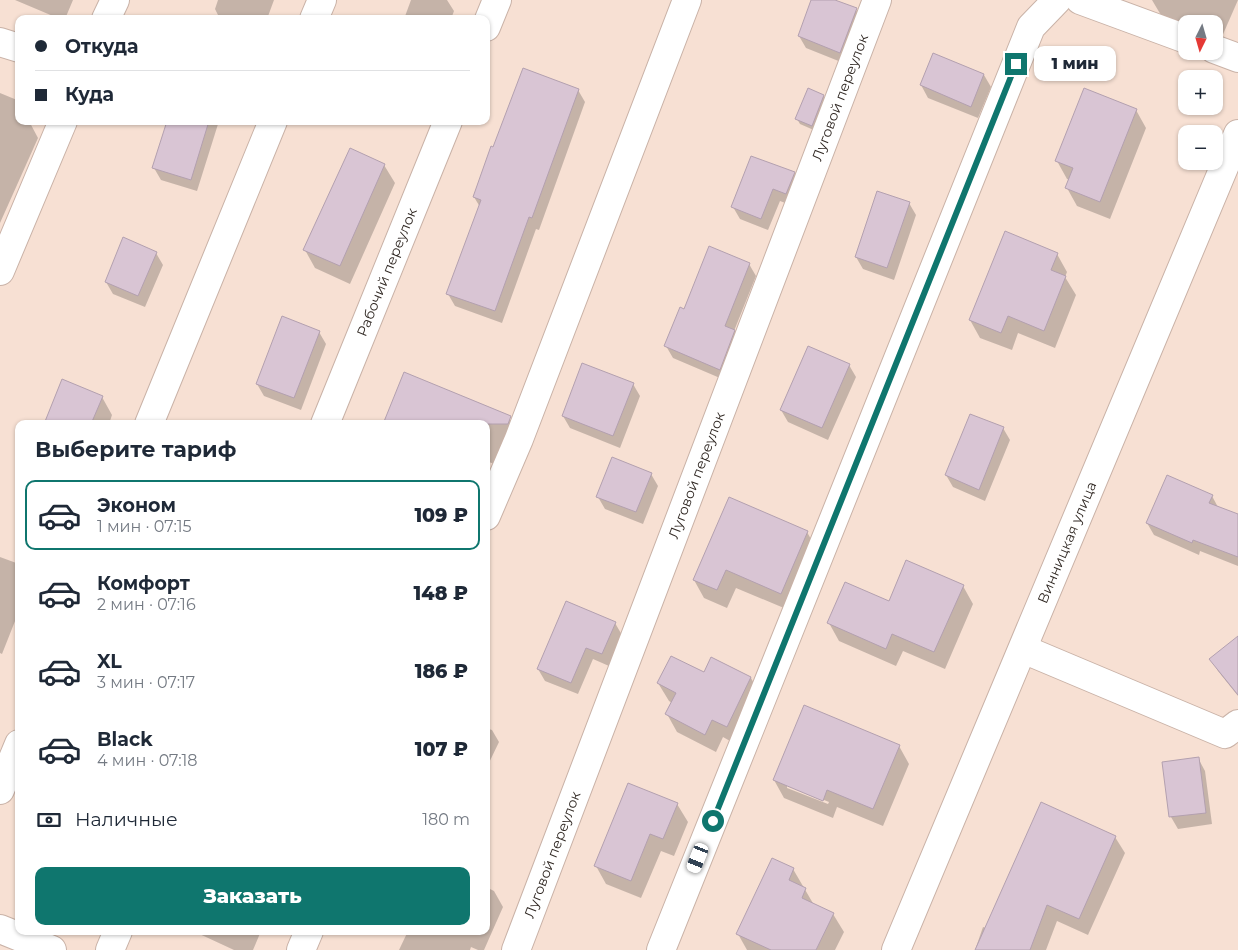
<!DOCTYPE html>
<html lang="ru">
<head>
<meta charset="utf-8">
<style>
  :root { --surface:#fff; --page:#f6f6f7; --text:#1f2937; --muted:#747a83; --line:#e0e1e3; --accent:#0f766e }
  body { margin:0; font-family:Montserrat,sans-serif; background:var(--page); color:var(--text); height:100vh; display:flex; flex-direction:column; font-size:19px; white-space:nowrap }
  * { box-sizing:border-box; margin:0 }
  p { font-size:16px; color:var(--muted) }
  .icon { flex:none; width:28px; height:28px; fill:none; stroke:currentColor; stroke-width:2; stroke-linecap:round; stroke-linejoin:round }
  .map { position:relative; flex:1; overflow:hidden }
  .drawer { position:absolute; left:15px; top:420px; width:475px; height:515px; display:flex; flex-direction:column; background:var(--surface); border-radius:10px; box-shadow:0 1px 4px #0004 }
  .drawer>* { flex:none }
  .banner { position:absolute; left:15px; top:15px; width:475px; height:110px; border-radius:10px; box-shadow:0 1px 4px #0004; display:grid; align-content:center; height:110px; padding:0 20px; background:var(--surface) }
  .needle { width:32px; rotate:185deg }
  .fabs { position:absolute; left:1178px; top:15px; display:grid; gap:10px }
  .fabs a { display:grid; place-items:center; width:45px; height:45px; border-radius:10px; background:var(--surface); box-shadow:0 1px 4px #0004; font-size:25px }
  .end { position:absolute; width:22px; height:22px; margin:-11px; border:6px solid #0f766e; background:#fff; box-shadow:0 0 0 2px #fff }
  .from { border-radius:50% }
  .bubble { position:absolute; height:35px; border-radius:10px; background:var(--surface); box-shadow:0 1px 4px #0004; font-size:16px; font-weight:800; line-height:35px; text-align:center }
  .car { position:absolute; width:15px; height:30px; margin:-15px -8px; border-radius:6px; box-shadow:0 0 4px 1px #0007; background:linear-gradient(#fff 24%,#345 0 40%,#fff 0 76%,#345 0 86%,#fff 0) }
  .banner b { display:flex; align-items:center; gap:18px; height:48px; font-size:19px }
  .banner b+b { border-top:1px solid var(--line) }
  .banner i { width:12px; height:12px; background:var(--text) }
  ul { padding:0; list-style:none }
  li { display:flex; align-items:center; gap:15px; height:70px; margin:0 10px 8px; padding:0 10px; border:2px solid transparent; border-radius:10px }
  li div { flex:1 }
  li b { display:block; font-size:19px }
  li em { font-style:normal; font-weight:800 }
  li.current { border-color:var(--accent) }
  li>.icon { width:45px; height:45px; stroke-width:1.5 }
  h2 { padding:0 20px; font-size:22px; line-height:60px }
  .pay { display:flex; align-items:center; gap:12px; height:55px; padding:0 20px; font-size:19px }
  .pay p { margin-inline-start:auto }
  .button { display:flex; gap:10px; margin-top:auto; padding:10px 20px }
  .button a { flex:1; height:58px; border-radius:10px; background:var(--accent); color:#fff; font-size:20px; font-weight:800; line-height:58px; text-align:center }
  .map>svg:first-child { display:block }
  .shadow { fill:#0003; fill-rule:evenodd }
  .building { fill:#d9c5d4; stroke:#b3a0af }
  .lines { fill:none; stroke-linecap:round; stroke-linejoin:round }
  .minor-casing { stroke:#c9b2a7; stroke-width:30 }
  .minor { stroke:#fff; stroke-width:28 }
  .route { stroke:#0f766e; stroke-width:6 }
  .labels { text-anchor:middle; stroke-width:4.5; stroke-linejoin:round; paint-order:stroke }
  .street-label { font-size:14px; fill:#312924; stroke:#fdefe8 }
</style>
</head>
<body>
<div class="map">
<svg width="1238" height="950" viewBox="0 0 1238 950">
  <rect width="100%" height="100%" fill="#f7e0d3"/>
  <path class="shadow" d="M 15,0 L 73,0 L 65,19 L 60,19 Z
    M 218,0 L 274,0 L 267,19 L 220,19 L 215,9 Z
    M 411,0 L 447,0 L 454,11 L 451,19 L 404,19 Z
    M 813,0 L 831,0 L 856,10 L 863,22 L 846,64 L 806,48 L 799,36 Z
    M 1152,0 L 1238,0 L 1217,48 L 1214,47 L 1214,24 L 1186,24 L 1186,35 L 1168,27 Z
    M 934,55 L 984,75 L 991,87 L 978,118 L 928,98 L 921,85 Z
    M 578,90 L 585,102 L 539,230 L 536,229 L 502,323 L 455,306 L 448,294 L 480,207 L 474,197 L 494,148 Z
    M 0,93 L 17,100 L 19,104 L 19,121 L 29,121 L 38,138 L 0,223 Z
    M 823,96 L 827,102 L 816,131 L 800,124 L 797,119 Z
    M 1136,110 L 1146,128 L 1110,219 L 1077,206 L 1067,188 L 1070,180 L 1067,179 L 1057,161 Z
    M 168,121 L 219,121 L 197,191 L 161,180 L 154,168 Z
    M 384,165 L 395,183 L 350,284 L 315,268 L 305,250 Z
    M 794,173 L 801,185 L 793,206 L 780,201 L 768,230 L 740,219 L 733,207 Z
    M 909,203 L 916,215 L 894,280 L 863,269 L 856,257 Z
    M 156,253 L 163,265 L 145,307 L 113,294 L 106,282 Z
    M 1057,254 L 1067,272 L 1065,277 L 1076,295 L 1055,348 L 1018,333 L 1012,350 L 980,338 L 970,320 Z
    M 749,264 L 756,276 L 734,331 L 741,343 L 727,381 L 673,358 L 666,346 L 685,310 Z
    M 319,332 L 326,344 L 301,410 L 264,396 L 257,384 Z
    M 849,365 L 856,377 L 828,440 L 788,422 L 781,410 Z
    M 633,384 L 640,396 L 620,448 L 570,428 L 563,416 Z
    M 102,397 L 112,415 L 109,424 L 45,424 Z
    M 507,415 L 517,433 L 503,467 L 486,461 L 486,424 Z
    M 1003,428 L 1010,440 L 985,501 L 953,487 L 946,475 Z
    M 651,474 L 658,486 L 643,524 L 605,509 L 598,497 Z
    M 1212,496 L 1219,509 L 1238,515 L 1238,566 L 1200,551 L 1199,555 L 1154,535 L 1147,523 Z
    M 807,532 L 817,550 L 791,611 L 736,588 L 727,608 L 704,598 L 694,580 Z
    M 0,557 L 19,564 L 19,611 L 2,654 L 0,653 Z
    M 963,586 L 973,604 L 945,669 L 903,651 L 896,666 L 839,641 L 829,623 L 889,602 Z
    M 615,623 L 622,635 L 609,666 L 593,659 L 578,694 L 545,681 L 538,669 Z
    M 1238,638 L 1238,696 L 1218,671 L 1211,659 Z
    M 712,659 L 751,678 L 761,696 L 737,745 L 723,737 L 716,752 L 677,732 L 667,714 L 672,703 L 669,701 L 658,683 L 704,674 Z
    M 486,728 L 492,730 L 499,742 L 486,769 Z
    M 899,746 L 909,764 L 883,826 L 837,807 L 833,818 L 784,798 L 774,780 ZM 787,785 L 829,802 L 828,804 L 787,788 Z
    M 1198,758 L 1205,771 L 1212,824 L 1178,829 L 1171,817 L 1164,763 Z
    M 677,804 L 688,822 L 674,856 L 661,851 L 641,898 L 606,884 L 596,866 Z
    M 1115,837 L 1125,853 L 1088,935 L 1057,921 L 1046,950 L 975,950 L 983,927 L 986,928 Z
    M 793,869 L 814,905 L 833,914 L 844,932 L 835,950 L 747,950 L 738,934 Z
    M 486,887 L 494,891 L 503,907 L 484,950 L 478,950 L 471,947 L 470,950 L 399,950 L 408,931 L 486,931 Z
    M 193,931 L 261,931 L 253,950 L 234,950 Z"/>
  <path class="building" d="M 811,0 L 835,0 L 857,8 L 840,53 L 798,36 Z
    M 933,53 L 984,74 L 971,107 L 920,85 Z
    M 523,68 L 579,89 L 532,218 L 529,217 L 495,311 L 446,294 L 481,200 L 473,197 L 491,146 L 493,147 Z
    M 808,88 L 824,95 L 812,126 L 795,119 Z
    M 1084,88 L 1137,109 L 1100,202 L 1065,188 L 1073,168 L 1055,161 Z
    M 167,121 L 209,121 L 191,180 L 152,168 Z
    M 350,148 L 385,164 L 340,266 L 303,250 Z
    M 751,156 L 795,172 L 786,194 L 773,189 L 761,219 L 731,207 Z
    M 877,191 L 910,202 L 887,268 L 855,257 Z
    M 1005,231 L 1058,253 L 1051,270 L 1066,276 L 1044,331 L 1008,316 L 1001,333 L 969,320 Z
    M 123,237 L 157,252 L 138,296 L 105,282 Z
    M 709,246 L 750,263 L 725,326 L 735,330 L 720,370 L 664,346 L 680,307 L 684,309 Z
    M 282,316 L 320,331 L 294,398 L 256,384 Z
    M 808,346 L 850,364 L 822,428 L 780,410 Z
    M 582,363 L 634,383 L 613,436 L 562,416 Z
    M 404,372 L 511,416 L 508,424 L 383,424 Z
    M 62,379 L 103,396 L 91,424 L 44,424 Z
    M 970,414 L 1004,427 L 979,490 L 945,475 Z
    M 612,457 L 652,473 L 636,512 L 596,497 Z
    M 1167,475 L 1213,495 L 1209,503 L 1238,514 L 1238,557 L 1193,540 L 1192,543 L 1146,523 Z
    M 729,497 L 808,531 L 781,594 L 726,570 L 717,590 L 693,580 Z
    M 906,560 L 964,585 L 934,652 L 892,634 L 886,649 L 827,623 L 845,582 L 889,601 Z
    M 566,601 L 616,622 L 602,654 L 586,648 L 571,683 L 537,669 Z
    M 1238,636 L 1238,695 L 1209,659 Z
    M 671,656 L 704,672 L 711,657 L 751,677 L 727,727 L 712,720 L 705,735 L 665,714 L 676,693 L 657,683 Z
    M 804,705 L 900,745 L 873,809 L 827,790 L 823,801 L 773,780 Z
    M 1199,757 L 1206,813 L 1169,817 L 1162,762 Z
    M 628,783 L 678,803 L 663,839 L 650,834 L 631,881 L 594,866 Z
    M 1041,802 L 1116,836 L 1079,919 L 1047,905 L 1030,950 L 975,950 Z
    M 772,858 L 794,868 L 789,880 L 806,888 L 802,898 L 834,913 L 816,950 L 771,950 L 736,934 Z"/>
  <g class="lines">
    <g class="minor-casing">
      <g id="minor">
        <path d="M 1080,0 L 1186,39"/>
        <path d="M 106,19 L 115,0"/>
        <path d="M 314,19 L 322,0"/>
        <path d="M 486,27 L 497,0"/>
        <path d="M 0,42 L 19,48"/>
        <path d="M 1214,49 L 1238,58"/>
        <path d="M 0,271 L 63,121"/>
        <path d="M 149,424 L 273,121"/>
        <path id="s1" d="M 325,424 L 448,121"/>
        <path d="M 486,516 L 519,439 L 687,0"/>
        <path d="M 1023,649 L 1225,734 L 1238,724"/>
        <path d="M 0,790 L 19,744"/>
        <path d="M 0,929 L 52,950"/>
        <path d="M 110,950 L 118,931"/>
        <path d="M 301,950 L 309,931"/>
        <path id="s2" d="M 516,950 L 877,0"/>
        <path d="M 661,950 L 1031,27 L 1057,0"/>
        <path id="s3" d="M 896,950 L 1238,134"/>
      </g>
    </g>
    <use href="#minor" class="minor"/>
  </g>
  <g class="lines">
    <path class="route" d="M 713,821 L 1016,64"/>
  </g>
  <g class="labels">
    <g class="street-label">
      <text dy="5" stroke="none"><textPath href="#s2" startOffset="912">Луговой переулок</textPath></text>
      <text dy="5" stroke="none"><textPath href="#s1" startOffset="164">Рабочий переулок</textPath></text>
      <text dy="5" stroke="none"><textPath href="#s2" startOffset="508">Луговой переулок</textPath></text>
      <text dy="5" stroke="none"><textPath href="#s3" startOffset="442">Винницкая улица</textPath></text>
      <text dy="5" stroke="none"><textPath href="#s2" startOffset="102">Луговой переулок</textPath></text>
    </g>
  </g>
</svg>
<div class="fabs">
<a><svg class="needle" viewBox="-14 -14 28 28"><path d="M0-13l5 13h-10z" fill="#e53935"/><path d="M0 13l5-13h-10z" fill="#747a83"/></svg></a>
<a>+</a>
<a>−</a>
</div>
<i class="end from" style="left:713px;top:821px"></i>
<i class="end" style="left:1016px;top:64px"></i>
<div class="bubble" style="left:1034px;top:46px;width:82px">1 мин</div>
<i class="car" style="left:698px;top:858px;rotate:202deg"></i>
<div class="banner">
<b><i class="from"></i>Откуда</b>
<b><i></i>Куда</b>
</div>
<section class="drawer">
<h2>Выберите тариф</h2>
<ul>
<li class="current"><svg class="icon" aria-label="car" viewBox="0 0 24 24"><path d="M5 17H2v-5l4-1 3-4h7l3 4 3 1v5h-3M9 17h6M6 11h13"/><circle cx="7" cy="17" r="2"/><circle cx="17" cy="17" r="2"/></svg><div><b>Эконом</b><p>1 мин · 07:15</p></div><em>109 ₽</em></li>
<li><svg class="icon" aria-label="car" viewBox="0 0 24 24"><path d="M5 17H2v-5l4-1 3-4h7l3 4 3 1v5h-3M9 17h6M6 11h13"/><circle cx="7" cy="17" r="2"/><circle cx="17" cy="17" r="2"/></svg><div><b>Комфорт</b><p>2 мин · 07:16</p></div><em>148 ₽</em></li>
<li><svg class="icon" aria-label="car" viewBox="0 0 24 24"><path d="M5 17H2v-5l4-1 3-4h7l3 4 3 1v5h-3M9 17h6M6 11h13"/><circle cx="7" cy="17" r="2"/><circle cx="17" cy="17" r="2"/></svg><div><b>XL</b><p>3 мин · 07:17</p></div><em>186 ₽</em></li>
<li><svg class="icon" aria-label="car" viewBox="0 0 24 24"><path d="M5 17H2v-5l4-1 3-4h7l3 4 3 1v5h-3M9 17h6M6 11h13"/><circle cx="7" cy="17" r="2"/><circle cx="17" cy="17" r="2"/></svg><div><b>Black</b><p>4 мин · 07:18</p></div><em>107 ₽</em></li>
</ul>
<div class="pay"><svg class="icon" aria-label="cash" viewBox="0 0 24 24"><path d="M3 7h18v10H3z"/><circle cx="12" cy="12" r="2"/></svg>Наличные<p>180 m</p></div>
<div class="button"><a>Заказать</a></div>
</section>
</div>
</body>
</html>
